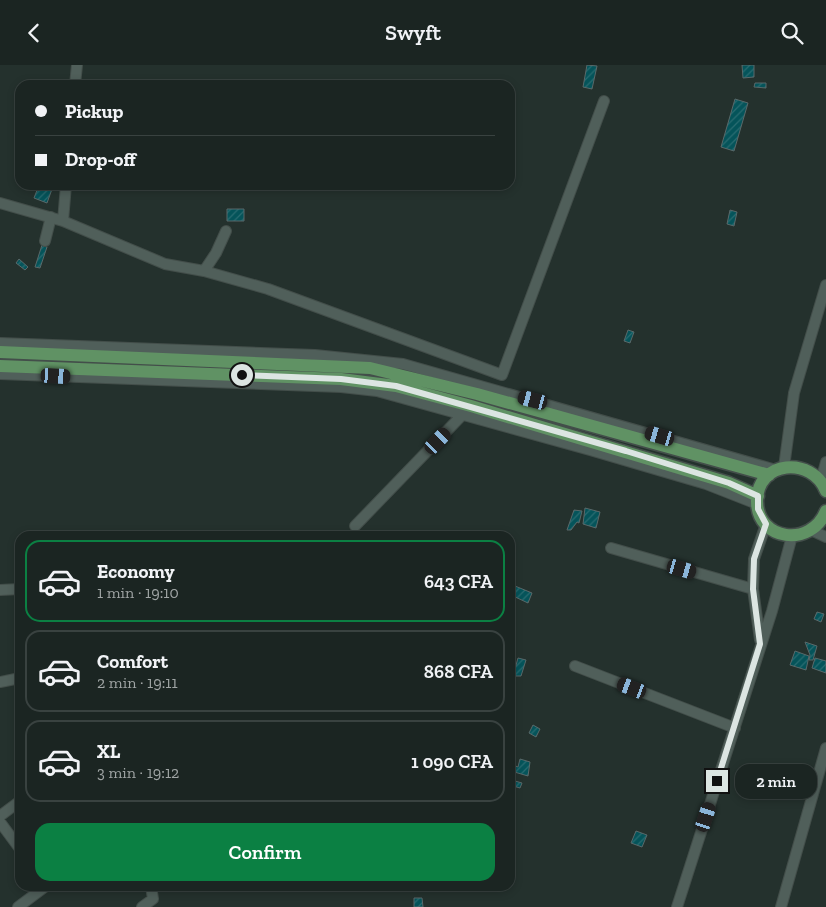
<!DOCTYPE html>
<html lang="en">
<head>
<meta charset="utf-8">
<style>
  :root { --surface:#1b2522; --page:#28312f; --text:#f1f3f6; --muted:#a0a5a5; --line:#394240; --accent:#0b8043 }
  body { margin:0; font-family:"Zilla Slab",serif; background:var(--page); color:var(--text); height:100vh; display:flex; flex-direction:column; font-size:19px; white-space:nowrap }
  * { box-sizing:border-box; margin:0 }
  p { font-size:16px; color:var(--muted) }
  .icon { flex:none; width:28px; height:28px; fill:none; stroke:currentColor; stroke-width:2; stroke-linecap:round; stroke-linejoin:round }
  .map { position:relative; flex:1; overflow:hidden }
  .sheet { position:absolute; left:15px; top:466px; width:500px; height:360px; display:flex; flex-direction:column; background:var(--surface); border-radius:15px; box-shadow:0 2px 8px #0003,0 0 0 1px var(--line) }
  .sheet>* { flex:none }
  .top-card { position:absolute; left:15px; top:15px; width:500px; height:110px; border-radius:15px; box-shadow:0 2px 8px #0003,0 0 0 1px var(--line); display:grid; align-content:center; height:110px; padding:0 20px; background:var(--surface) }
  .end { position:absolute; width:22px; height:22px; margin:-11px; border:6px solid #dce5e2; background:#111; box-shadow:0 0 0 2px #111 }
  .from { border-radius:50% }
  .bubble { position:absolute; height:35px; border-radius:15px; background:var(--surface); box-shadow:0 2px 8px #0003,0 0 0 1px var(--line); font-size:16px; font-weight:600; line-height:35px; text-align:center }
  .car { position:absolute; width:15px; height:30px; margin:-15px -8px; border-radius:6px; box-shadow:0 0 4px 1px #0007; background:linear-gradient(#222 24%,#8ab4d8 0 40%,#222 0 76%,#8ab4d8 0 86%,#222 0) }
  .top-card b { display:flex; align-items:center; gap:18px; height:48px; font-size:19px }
  .top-card b+b { border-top:1px solid var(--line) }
  .top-card i { width:12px; height:12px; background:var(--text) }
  ul { padding:9px 0 0; list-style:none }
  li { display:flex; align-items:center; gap:15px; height:82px; margin:0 10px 8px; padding:0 10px; border:2px solid var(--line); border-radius:15px }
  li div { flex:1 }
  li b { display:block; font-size:19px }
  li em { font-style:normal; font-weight:600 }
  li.active { border-color:var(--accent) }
  li>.icon { width:45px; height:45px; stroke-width:1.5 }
  .button { display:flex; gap:10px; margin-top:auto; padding:10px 20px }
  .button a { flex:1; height:58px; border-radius:15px; background:var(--accent); color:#fff; font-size:20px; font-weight:600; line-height:58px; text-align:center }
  header { display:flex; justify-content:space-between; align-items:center; height:65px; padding:0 20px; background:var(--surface); font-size:22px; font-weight:600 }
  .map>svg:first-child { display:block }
  .building { fill:url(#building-hatch); stroke:#59696a }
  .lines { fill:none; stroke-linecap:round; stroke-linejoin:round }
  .minor-casing { stroke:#434e4a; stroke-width:12 }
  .major-casing { stroke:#434e4a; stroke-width:15 }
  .minor { stroke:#505f5a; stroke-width:10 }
  .major { stroke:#609264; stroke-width:12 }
  .route { stroke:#dce5e2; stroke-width:6 }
</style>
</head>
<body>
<header><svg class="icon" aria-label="back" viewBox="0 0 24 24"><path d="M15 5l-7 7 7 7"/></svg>Swyft<svg class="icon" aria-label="search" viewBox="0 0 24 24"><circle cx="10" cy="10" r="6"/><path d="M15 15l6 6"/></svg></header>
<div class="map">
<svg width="826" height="842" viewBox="0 0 826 842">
  <defs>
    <pattern id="building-hatch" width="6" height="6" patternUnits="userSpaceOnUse" patternTransform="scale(1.25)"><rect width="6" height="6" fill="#05545a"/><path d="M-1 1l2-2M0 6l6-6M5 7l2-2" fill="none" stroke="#296c71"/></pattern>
  </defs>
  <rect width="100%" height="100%" fill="#24312d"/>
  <path class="building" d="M 587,0 L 597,1 L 592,24 L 583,22 Z
    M 742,0 L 754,0 L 754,12 L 743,13 Z
    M 755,18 L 766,18 L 766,23 L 754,22 Z
    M 735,34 L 748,38 L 734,86 L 721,82 Z
    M 39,120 L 52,124 L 47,138 L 34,133 Z
    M 227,144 L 244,144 L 244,156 L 227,156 Z
    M 730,145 L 737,147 L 734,161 L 727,159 Z
    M 42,180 L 47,182 L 40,203 L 35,202 Z
    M 19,194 L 28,202 L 25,205 L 16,198 Z
    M 628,265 L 634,267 L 630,278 L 624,276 Z
    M 585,443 L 600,447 L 596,463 L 583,459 Z
    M 574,445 L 582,446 L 579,458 L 577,457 L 571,465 L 567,465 Z
    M 515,521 L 532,528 L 528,538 L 511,530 Z
    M 817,547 L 824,549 L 821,557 L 814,554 Z
    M 805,577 L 817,581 L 813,595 L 809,595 L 810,590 Z
    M 795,586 L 809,591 L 806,605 L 790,600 Z
    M 518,593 L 526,595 L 521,611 L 513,611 Z
    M 815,593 L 826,596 L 826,608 L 812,603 Z
    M 533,660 L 540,664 L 536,672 L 529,668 Z
    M 520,694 L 530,697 L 528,711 L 511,706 L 513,700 L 518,702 Z
    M 515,716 L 522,718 L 520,723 L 513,721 Z
    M 636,766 L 647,770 L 642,782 L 631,778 Z
    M 414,833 L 422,833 L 423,842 L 414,842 Z"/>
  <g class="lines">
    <g class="minor-casing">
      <path id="minor" d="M 75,20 L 77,0
        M 0,138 L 63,156 L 165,199 L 204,206
        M 63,156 L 66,120
        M 226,166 L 216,188 L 204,206 L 268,224 L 502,310 L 604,36
        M 45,176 L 51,152
        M 0,278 L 315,290 L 403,299 L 776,405
        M 0,309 L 341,322 L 377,326 L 590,385 L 706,419 L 757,439
        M 784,402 L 794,328 L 826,220
        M 821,415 L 826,397
        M 355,461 L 467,345
        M 811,465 L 826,472
        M 611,483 L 753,524
        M 0,525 L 20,524
        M 760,575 L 753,524 L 754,494 L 766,459
        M 575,601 L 735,663
        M 0,617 L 20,613
        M 0,751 L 20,736
        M 0,757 L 20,784
        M 18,842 L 46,821
        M 142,842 L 153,834 L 151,821
        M 677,842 L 772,546 L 792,471
        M 781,842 L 826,683"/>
    </g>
    <g class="major-casing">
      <path id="major" d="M 0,287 L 370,303 L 477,329 L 769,410
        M 0,301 L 341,314 L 396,321 L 471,341 L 729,418 L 758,431
        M 826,426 C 812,391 757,395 757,436 C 757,476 811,483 826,446"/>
    </g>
    <use href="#minor" class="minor"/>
    <use href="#major" class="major"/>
  </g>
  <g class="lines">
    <path class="route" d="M 242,310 L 341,314 L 396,321 L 626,386 L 729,418 L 758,431 L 758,444 L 766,459 L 754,494 L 753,524 L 760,579 L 717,716"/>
  </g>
</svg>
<i class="end from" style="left:242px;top:310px"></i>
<i class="end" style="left:717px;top:716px"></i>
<div class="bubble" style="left:735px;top:699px;width:82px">2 min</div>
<i class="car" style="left:56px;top:311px;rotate:93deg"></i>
<i class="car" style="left:533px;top:335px;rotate:285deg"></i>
<i class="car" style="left:660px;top:371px;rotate:286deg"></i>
<i class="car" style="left:438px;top:376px;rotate:44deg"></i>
<i class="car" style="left:682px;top:504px;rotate:106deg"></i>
<i class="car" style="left:632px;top:623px;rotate:291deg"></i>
<i class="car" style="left:706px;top:752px;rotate:18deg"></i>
<div class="top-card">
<b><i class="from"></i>Pickup</b>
<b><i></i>Drop-off</b>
</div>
<section class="sheet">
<ul>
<li class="active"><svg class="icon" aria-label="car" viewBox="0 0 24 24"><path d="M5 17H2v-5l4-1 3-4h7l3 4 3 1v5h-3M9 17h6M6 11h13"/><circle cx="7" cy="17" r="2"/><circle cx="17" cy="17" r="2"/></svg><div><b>Economy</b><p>1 min · 19:10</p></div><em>643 CFA</em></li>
<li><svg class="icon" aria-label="car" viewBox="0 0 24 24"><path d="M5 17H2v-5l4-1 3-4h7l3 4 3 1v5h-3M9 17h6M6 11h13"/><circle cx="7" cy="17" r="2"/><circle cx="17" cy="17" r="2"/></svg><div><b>Comfort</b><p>2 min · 19:11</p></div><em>868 CFA</em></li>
<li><svg class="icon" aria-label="car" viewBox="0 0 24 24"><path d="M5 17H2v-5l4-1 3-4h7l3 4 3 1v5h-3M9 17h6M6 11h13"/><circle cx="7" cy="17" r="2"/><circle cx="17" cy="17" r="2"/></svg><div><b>XL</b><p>3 min · 19:12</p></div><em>1 090 CFA</em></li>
</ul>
<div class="button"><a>Confirm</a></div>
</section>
</div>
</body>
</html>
